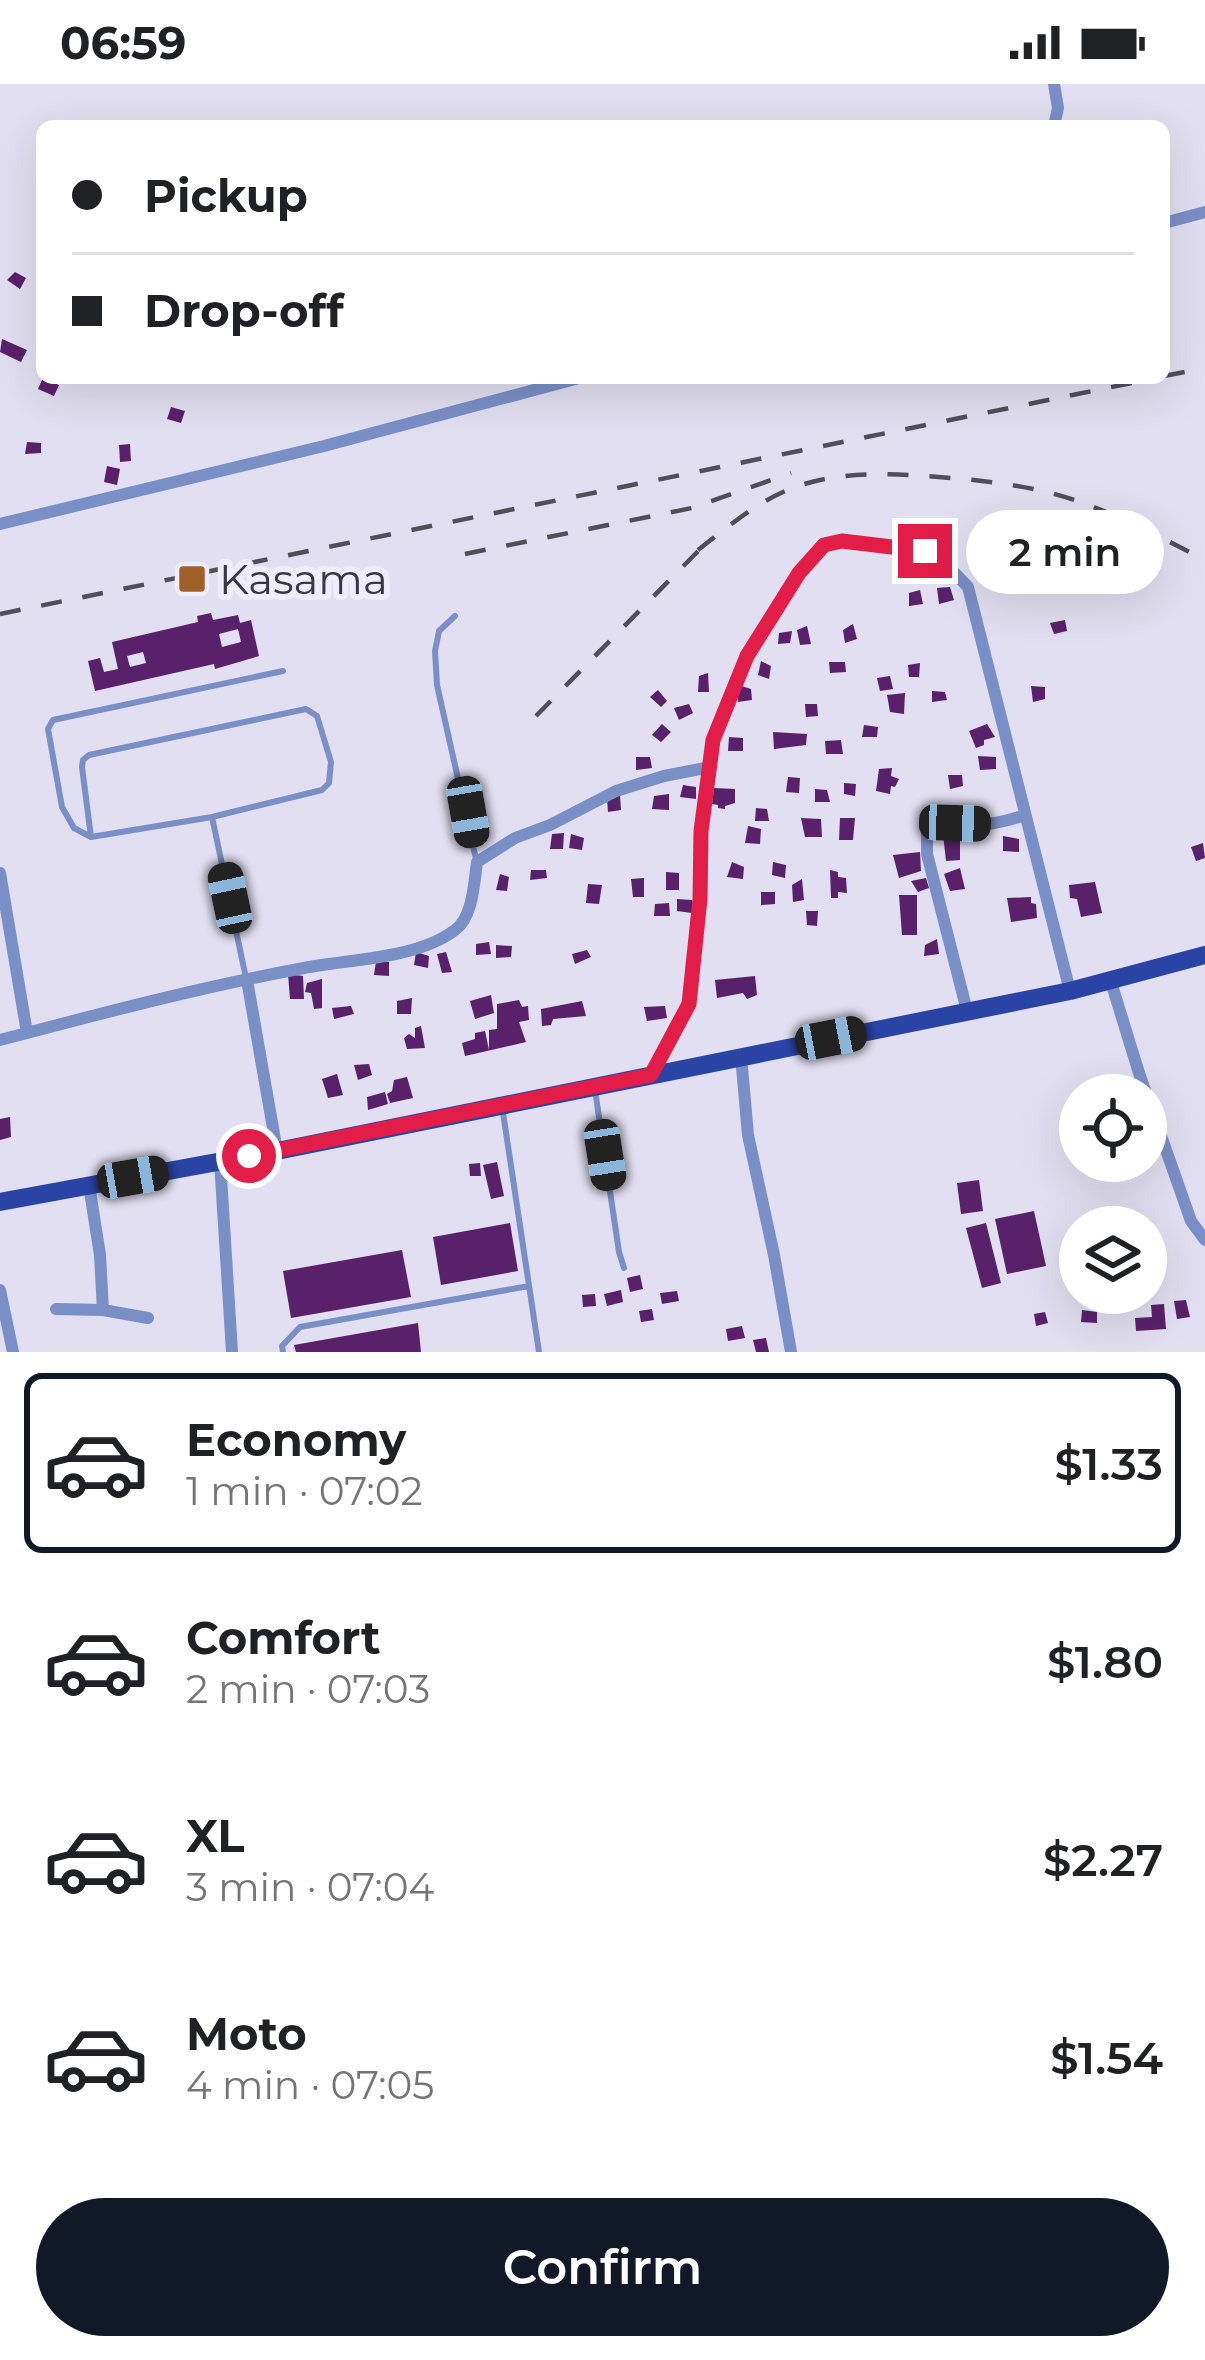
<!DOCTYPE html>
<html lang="en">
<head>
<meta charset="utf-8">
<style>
  :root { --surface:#fff; --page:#f6f6f6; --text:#202124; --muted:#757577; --line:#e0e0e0; --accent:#111827 }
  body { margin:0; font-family:Montserrat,sans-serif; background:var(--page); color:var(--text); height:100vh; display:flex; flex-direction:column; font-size:45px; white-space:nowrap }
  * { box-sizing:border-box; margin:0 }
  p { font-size:39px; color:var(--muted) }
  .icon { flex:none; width:66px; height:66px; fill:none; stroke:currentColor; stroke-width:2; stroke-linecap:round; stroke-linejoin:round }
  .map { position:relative; height:1268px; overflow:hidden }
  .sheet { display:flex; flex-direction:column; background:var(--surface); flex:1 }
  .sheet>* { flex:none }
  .banner { position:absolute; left:36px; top:36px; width:1134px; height:264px; border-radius:18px; box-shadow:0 12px 48px #0002; display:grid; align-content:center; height:264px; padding:0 36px; background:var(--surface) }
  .buttons { position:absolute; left:1059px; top:990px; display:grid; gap:24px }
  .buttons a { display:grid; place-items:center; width:108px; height:108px; border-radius:50%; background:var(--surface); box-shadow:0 12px 48px #0002; font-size:60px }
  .end { position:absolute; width:54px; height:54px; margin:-27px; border:15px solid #e11d48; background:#fff; box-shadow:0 0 0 6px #fff }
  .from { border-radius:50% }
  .bubble { position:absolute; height:84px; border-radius:42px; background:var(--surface); box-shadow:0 12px 48px #0002; font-size:39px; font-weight:600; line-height:84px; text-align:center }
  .car { position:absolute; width:36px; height:72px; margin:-36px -18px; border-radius:15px; box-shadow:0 0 9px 3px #0007; background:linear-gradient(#222 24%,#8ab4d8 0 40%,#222 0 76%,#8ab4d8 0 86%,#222 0) }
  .banner b { display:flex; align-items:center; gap:42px; height:114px; font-size:45px }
  .banner b+b { border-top:3px solid var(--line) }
  .banner i { width:30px; height:30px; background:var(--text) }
  ul { padding:21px 0 0; list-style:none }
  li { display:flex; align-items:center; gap:36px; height:180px; margin:0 24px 18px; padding:0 12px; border:6px solid transparent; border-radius:18px }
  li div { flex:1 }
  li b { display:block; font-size:45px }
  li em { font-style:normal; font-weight:600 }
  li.current { border-color:var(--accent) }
  li>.icon { width:108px; height:108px; stroke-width:1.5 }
  .primary-button { display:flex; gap:24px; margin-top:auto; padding:24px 36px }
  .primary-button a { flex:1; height:138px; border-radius:72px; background:var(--accent); color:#fff; font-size:48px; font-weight:600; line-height:138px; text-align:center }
  .status { display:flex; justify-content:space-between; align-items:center; height:84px; padding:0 60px; background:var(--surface); direction:ltr }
  .status svg { height:33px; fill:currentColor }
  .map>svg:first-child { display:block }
  .building { fill:#592169; fill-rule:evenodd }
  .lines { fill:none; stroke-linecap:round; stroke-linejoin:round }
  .lane { stroke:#7a8fc6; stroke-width:6 }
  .street { stroke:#7a8fc6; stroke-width:12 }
  .primary { stroke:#2a44a6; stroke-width:18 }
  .rail { stroke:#504f57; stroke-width:4.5; stroke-dasharray:21 21; stroke-linecap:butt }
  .route { stroke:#e11d48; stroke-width:15 }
  .poi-dot { fill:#a06129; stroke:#efecfe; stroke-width:4.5 }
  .labels { text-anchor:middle; stroke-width:12; stroke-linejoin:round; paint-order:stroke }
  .poi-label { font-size:42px; fill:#39383f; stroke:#efecfe; text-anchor:start }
</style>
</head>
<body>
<div class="status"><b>06:59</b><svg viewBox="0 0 49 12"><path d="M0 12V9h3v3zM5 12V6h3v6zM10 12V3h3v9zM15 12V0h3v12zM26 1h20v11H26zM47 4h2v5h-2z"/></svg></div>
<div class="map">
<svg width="1205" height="1268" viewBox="0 0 1205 1268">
  <rect width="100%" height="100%" fill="#e1dff1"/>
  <path class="building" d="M 15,188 L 26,194 L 20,205 L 7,196 Z
    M 2,255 L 27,266 L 21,278 L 0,268 Z
    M 43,294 L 59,301 L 54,312 L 38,305 Z
    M 171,323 L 185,327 L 181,339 L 167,335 Z
    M 27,358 L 41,359 L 41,369 L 25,370 Z
    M 130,360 L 131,377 L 120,378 L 119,361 Z
    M 107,382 L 120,385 L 117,401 L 104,398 Z
    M 1026,481 L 1029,494 L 1015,497 L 1012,485 Z
    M 1147,483 L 1149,491 L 1134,495 L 1133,484 Z
    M 1001,491 L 1005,503 L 992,507 L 988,492 Z
    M 950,503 L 954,516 L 939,520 L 937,504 Z
    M 920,506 L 923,520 L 909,522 L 909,509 Z
    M 211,529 L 213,536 L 238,531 L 240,539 L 251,536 L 259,572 L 215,585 L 214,580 L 95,607 L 88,577 L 100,574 L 104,588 L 118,585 L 112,558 L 198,538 L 197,532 ZM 238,545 L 241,558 L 222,563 L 219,550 ZM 143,568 L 146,579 L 130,583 L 127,572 Z
    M 1065,536 L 1067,547 L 1054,550 L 1050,539 Z
    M 853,540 L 857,555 L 845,559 L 843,546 Z
    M 807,542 L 811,560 L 800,561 L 797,546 Z
    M 792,547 L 790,559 L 778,560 L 779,549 Z
    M 761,577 L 771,582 L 769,595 L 758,591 Z
    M 829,578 L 845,578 L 846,588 L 830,589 Z
    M 920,579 L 919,593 L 909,593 L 908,581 Z
    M 708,589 L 709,608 L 698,608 L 699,592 Z
    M 890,592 L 893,605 L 880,607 L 877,594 Z
    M 738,601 L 751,605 L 752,616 L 738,618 Z
    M 1031,602 L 1045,603 L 1045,615 L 1033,618 Z
    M 658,606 L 667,617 L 661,623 L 650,613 Z
    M 932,607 L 945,608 L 947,616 L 932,618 Z
    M 905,609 L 904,630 L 890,628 L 887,611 Z
    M 689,620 L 693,629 L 679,636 L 674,624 Z
    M 805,620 L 817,620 L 818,632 L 806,633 Z
    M 662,640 L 671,648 L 661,658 L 652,651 Z
    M 987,640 L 995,653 L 984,656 L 984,661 L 976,664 L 969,647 Z
    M 864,641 L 878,643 L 877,653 L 862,653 Z
    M 773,648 L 807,650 L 806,661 L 774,665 Z
    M 729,653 L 743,654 L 743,667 L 728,667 Z
    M 841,656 L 843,670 L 826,670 L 825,657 Z
    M 978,672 L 996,673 L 996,685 L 980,686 Z
    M 636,673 L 650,673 L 652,684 L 636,686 Z
    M 892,684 L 891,692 L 899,695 L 895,703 L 891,702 L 890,710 L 876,707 L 879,685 Z
    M 948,691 L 962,691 L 963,702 L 950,705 Z
    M 788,693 L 800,694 L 799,709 L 786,708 Z
    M 844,699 L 856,700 L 855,712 L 844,710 Z
    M 683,701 L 696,703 L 696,715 L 680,713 Z
    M 714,704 L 735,705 L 735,719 L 725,722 L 725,725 L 718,724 L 718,721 L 712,720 Z
    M 815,705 L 827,706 L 830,718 L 815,718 Z
    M 669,710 L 669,726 L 652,725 L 654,712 Z
    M 620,711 L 621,726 L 608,728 L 607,715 Z
    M 756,724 L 767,725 L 769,737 L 755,737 Z
    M 801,734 L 821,735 L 822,753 L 805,753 Z
    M 840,734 L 855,734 L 853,756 L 839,756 Z
    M 748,742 L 761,745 L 760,760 L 745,759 Z
    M 564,749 L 563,765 L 550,765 L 552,750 Z
    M 571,750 L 584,754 L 582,766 L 569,764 Z
    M 943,750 L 960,753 L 960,776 L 946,777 Z
    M 1003,752 L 1019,755 L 1019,768 L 1003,767 Z
    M 1203,759 L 1205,774 L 1196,777 L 1191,763 Z
    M 920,768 L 921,787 L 899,794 L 893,771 Z
    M 732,778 L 744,783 L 743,795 L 727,793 Z
    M 773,778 L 786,781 L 785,794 L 772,791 Z
    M 960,784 L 965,805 L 950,807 L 944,790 Z
    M 531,786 L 546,786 L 547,794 L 530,796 Z
    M 830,786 L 838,788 L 838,793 L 846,794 L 847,809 L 838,808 L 838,814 L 831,814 Z
    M 666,788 L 679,789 L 679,806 L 666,806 Z
    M 500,790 L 509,793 L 507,807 L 496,806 Z
    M 644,794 L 644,813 L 633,813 L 631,795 Z
    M 926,794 L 929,804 L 918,808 L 911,797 Z
    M 802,795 L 804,816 L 793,818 L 792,801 Z
    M 1095,798 L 1102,829 L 1081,833 L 1077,815 L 1070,814 L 1069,801 Z
    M 588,800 L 602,801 L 599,820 L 586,819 Z
    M 761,808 L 775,808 L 775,820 L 761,821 Z
    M 899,811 L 917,811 L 917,851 L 902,851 Z
    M 1031,813 L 1031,819 L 1036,820 L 1037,834 L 1011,838 L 1007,814 Z
    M 677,815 L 692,816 L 692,829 L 677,827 Z
    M 669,819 L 670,832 L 654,832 L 655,820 Z
    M 806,827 L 818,827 L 817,842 L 807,841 Z
    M 937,855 L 939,870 L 924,872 L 925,861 Z
    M 489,858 L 491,870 L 476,871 L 476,860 Z
    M 496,861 L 512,862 L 511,873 L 496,874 Z
    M 587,866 L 591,873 L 575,880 L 572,870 Z
    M 416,868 L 429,872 L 428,884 L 414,881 Z
    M 446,868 L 452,888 L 442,889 L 437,870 Z
    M 376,877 L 389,878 L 389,892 L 374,891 Z
    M 288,890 L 303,892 L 304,915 L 290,915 Z
    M 755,892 L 757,911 L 747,915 L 743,909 L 717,914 L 715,896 Z
    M 322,895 L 322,924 L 314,925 L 311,909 L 305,908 L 307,899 Z
    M 491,911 L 494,929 L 475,935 L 470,917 Z
    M 412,914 L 411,930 L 397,930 L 397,917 Z
    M 519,916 L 522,923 L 528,922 L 529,936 L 519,938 L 526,958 L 465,972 L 462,959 L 475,955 L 475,949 L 485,947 L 489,966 L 489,946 L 497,945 L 497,920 Z
    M 582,917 L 586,932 L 553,935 L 551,941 L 542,942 L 541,925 Z
    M 351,922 L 354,930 L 334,935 L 332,924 Z
    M 665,922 L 667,934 L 647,937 L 644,923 Z
    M 421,942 L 425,964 L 407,965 L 404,954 L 409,950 L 415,954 L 415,944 Z
    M 369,980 L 372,991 L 358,996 L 354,981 Z
    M 337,990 L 343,1011 L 328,1014 L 322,995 Z
    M 407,993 L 413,1014 L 390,1019 L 387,1010 L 392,1007 L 394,996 Z
    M 385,1008 L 388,1020 L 368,1026 L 367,1013 Z
    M 10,1033 L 11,1053 L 0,1056 L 0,1035 Z
    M 497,1078 L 504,1112 L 491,1115 L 483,1081 Z
    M 480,1079 L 481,1092 L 470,1092 L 469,1080 Z
    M 979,1096 L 983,1127 L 961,1130 L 957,1099 Z
    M 1034,1127 L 1046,1182 L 1007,1190 L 995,1135 Z
    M 510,1139 L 518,1187 L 441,1201 L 433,1153 Z
    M 986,1139 L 1001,1199 L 982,1204 L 966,1144 Z
    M 402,1166 L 411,1213 L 291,1234 L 283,1187 Z
    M 640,1191 L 643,1205 L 630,1208 L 627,1194 Z
    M 621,1206 L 623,1218 L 607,1222 L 604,1210 Z
    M 677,1207 L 679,1217 L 662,1220 L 660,1209 Z
    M 595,1210 L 596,1222 L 583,1223 L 582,1211 Z
    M 1186,1216 L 1190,1233 L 1177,1235 L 1174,1217 Z
    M 1164,1220 L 1166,1245 L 1136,1247 L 1135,1234 L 1152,1233 L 1151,1221 Z
    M 652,1225 L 654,1236 L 641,1238 L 639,1227 Z
    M 1082,1226 L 1097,1228 L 1097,1239 L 1081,1238 Z
    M 1045,1228 L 1048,1239 L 1036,1242 L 1034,1230 Z
    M 418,1239 L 421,1268 L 296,1268 L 294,1261 Z
    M 742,1242 L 745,1254 L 728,1257 L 726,1245 Z
    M 766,1254 L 769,1268 L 756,1268 L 753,1256 Z"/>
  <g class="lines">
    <path class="lane" d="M 455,532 L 439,547 L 435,567 L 437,601 L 476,775
      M 212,733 L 246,894
      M 91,753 L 82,683 L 83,676 L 89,671 L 306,625 L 317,632 L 331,678 L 329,699 L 322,706 L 212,733 L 91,753 L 74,744 L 62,723 L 48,645 L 53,636 L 283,587
      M 595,1006 L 619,1168 L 624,1184
      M 502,1022 L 539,1268
      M 283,1268 L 282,1262 L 300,1243 L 529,1202"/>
    <path class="street" d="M 1054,42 L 1058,24 L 1054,0
      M 1164,139 L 1205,128
      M 0,440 L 324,362 L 579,294
      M 0,789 L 27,949 L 0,956
      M 247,896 L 277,1067
      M 1111,898 L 1139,989 L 1191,1137 L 1205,1156
      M 967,927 L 927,770 L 927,743 C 946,736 966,741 986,740 C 999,739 1013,735 1025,731
      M 27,949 C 118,925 211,901 304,884 C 350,875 417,875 455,846 C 473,833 474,799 477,778 L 515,754 L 550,741 L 616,707 L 664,692 L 710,683
      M 741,972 L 748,1051 L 774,1171 L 791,1268
      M 651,991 L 689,919 L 700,815 L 701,747 L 714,656 L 747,571 L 799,489 L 824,461 L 842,457 L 925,467 L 945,479 L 968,503 L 1070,907
      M 220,1077 L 232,1268
      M 0,1206 L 13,1268
      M 56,1225 L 103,1226 L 100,1171 L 89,1101
      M 103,1226 L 148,1234"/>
    <path class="primary" d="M 0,1118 L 277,1067 L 1070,907 L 1205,871"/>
    <path class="rail" d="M 1164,292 L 1205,284
      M 698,466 C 729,442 760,415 798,402 C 840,388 883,389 926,392 C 978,396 1030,400 1080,418 C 1123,433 1164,455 1205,476
      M 465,470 L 692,424 L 791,389
      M 0,530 L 1156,294
      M 536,632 L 707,458"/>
  </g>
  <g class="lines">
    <path class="route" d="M 249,1072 L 651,991 L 689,920 L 700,815 L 701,747 L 713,656 L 747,572 L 799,489 L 824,461 L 842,457 L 925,467"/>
  </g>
  <rect class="poi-dot" x="177" y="480" width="30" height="30" rx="6"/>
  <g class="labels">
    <g class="poi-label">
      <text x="219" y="510">Kasama</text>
    </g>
  </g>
</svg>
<div class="buttons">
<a><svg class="icon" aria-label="locate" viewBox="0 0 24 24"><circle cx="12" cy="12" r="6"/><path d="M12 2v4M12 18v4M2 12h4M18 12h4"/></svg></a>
<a><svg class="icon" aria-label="layers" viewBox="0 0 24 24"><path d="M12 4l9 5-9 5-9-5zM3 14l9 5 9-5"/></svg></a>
</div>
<i class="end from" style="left:249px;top:1072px"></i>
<i class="end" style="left:925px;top:467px"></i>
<div class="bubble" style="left:966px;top:426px;width:198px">2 min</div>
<i class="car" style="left:468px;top:728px;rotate:170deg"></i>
<i class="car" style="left:955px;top:739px;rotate:92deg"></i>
<i class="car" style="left:230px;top:814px;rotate:348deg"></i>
<i class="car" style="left:831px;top:954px;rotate:79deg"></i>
<i class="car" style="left:605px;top:1071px;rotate:171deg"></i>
<i class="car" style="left:133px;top:1093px;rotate:80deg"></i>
<div class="banner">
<b><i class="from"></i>Pickup</b>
<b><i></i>Drop-off</b>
</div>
</div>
<section class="sheet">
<ul>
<li class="current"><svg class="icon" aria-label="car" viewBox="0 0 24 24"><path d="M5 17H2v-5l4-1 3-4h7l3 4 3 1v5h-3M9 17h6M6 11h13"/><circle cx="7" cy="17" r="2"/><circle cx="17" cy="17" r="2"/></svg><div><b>Economy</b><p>1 min · 07:02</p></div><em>$1.33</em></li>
<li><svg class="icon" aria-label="car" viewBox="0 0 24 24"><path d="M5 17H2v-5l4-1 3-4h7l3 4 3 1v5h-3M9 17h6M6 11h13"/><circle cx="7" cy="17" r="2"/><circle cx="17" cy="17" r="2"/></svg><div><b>Comfort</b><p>2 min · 07:03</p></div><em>$1.80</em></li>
<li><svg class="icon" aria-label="car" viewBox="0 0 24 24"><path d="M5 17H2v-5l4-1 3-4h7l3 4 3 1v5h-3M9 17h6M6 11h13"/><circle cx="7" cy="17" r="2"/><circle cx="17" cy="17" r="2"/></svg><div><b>XL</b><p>3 min · 07:04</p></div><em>$2.27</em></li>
<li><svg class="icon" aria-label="car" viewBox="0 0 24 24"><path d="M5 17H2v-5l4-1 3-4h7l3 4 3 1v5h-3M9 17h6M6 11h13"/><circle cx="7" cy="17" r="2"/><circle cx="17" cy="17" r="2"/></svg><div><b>Moto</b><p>4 min · 07:05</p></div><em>$1.54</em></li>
</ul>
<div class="primary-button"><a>Confirm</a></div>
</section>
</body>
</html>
